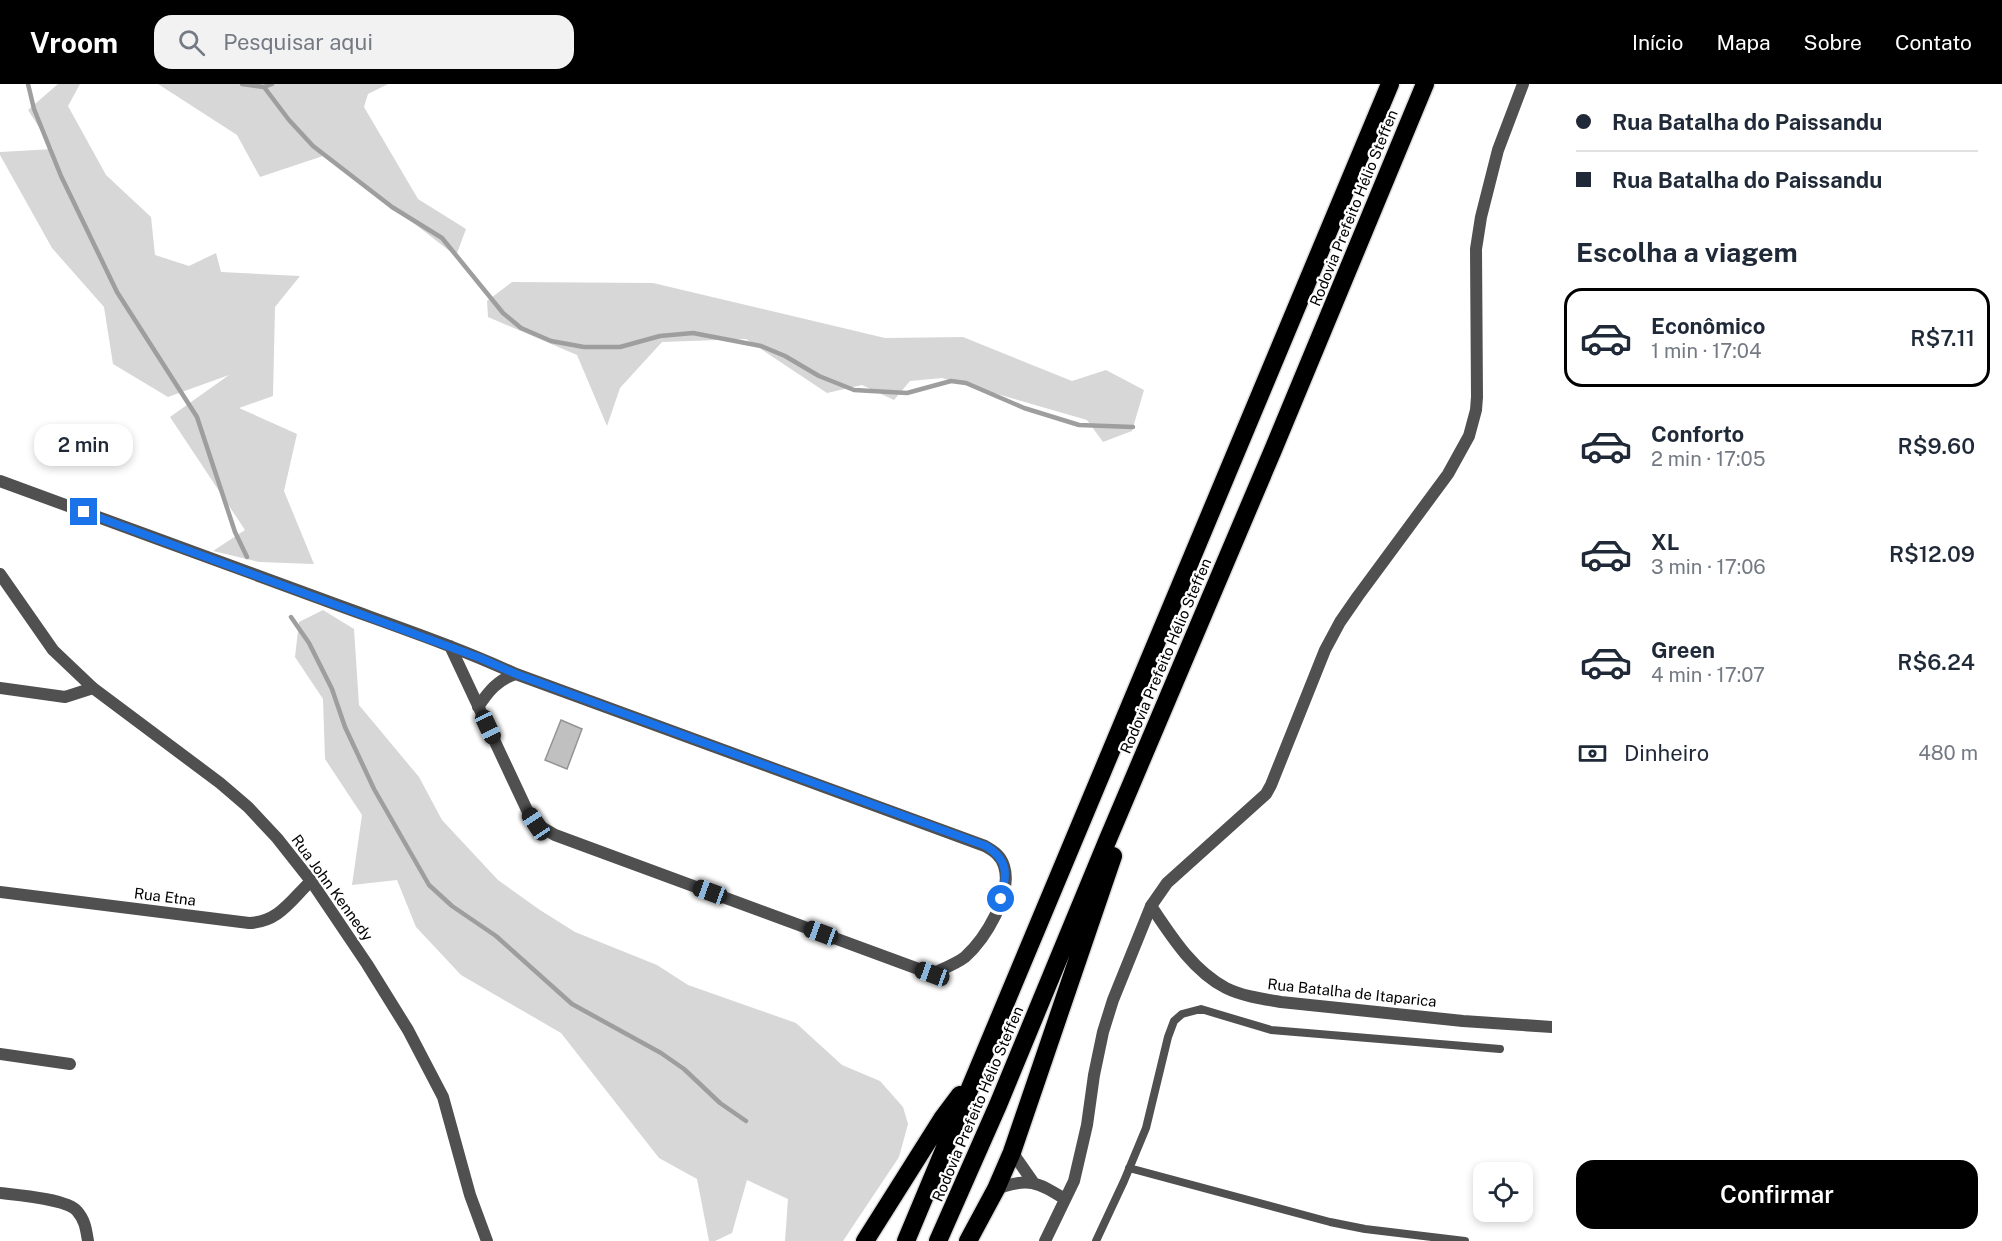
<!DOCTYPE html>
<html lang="pt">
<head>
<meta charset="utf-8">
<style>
  :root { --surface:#fff; --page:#f2f2f3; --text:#1f2937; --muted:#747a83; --line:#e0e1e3; --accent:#000 }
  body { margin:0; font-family:"Public Sans",sans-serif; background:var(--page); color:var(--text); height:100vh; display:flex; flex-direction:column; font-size:22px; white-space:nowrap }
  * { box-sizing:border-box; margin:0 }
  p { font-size:20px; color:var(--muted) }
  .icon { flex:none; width:33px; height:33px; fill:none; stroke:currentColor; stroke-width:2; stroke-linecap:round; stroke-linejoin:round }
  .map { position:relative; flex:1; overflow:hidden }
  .details { display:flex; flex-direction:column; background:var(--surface); width:450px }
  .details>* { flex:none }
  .banner { display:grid; align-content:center; height:132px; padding:0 24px; background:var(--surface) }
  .fabs { position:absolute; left:1473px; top:1078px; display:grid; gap:12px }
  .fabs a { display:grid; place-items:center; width:60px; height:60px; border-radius:12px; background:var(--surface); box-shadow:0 3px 9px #0003; font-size:30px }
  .end { position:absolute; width:27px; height:27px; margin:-14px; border:8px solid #1a73e8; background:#fff; box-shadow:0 0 0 3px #fff }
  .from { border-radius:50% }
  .bubble { position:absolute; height:42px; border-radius:18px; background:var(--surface); box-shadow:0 3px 9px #0003; font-size:20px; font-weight:600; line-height:42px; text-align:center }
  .car { position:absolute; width:18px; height:36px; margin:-18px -9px; border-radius:8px; box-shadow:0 0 4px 2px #0007; background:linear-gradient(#222 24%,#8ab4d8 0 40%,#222 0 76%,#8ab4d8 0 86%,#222 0) }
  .banner b { display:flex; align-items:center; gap:21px; height:57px; font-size:22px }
  .banner b+b { border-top:2px solid var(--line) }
  .banner i { width:15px; height:15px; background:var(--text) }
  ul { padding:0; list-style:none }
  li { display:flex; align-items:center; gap:18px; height:99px; margin:0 12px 9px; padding:0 12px; border:3px solid transparent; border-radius:18px }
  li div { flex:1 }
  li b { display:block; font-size:22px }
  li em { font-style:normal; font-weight:600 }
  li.current { border-color:var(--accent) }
  li>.icon { width:54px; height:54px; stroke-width:1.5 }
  h2 { padding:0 24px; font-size:27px; line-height:72px }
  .pay { display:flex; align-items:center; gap:15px; height:66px; padding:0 24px; font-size:22px }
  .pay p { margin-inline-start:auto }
  .cta { display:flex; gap:12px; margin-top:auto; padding:12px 24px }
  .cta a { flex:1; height:69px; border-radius:18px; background:var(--accent); color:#fff; font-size:24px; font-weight:600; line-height:69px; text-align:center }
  header { display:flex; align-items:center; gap:36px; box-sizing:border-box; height:84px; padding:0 30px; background:var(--accent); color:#fff }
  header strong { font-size:28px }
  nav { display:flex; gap:33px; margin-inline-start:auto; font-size:21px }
  .search { width:420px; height:54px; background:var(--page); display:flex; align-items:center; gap:15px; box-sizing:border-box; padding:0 21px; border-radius:18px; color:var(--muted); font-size:22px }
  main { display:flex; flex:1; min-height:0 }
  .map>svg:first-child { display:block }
  .green { fill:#d7d7d7 }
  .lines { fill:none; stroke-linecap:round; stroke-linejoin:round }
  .stream { stroke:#9e9e9e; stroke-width:4.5 }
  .building { fill:#c0c0c0; stroke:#949494; stroke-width:1.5 }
  .motorway-casing { stroke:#dbdbdb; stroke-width:21 }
  .service { stroke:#505050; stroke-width:8 }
  .minor { stroke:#505050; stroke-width:12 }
  .tertiary { stroke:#505050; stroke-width:12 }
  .motorway { stroke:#000; stroke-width:18 }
  .route { stroke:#1a73e8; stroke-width:8 }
  .labels { text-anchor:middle; stroke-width:4.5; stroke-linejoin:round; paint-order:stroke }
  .street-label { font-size:15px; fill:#000; stroke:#fff }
</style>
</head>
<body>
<header>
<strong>Vroom</strong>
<div class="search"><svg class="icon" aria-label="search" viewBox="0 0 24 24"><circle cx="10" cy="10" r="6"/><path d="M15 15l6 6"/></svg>Pesquisar aqui</div>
<nav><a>Início</a><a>Mapa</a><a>Sobre</a><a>Contato</a></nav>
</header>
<main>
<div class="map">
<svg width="1552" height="1157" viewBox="0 0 1552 1157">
  <rect width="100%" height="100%" fill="#fff"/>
  <path class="green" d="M 58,0 L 80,0 L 68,22 L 106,91 L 151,133 L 155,171 L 189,182 L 216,169 L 221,188 L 300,192 L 275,223 L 273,312 L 239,324 L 297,350 L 284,407 L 314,480 L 259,478 L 213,467 L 245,446 L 170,333 L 229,291 L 168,313 L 113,280 L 104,223 L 52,164 L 0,71 L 0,68 L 53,65 L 28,26 Z
    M 158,0 L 388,0 L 368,10 L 364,23 L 418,115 L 466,145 L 456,172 L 326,71 L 260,93 L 237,51 Z
    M 512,198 L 653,199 L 885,254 L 963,253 L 1072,297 L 1106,286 L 1144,306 L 1132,347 L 1103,358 L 1087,336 L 942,294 L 910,297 L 894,316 L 862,301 L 827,309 L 746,255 L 662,258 L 620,304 L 607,342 L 577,271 L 488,233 L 487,217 Z
    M 323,526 L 354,545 L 359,621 L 419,693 L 442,736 L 498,796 L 540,826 L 575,848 L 657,881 L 688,901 L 796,939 L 842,981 L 880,997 L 903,1023 L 908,1040 L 899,1073 L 843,1157 L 785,1157 L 788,1115 L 747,1096 L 732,1149 L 715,1157 L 709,1157 L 697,1095 L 659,1074 L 561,949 L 461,891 L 416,843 L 397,796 L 352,801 L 362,731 L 325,675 L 323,615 L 295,573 L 299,538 Z"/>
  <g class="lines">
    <path class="stream" d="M 28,0 L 34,25 L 61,92 L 117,208 L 197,333 L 235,448 L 247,473
      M 242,0 L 264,3 L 272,0
      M 264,3 L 289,36 L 313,62 L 392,123 L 442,154 L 503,229 L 521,244 L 551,257 L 584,263 L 620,263 L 660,252 L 693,249 L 761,262 L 785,272 L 819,292 L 854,306 L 907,309 L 951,297 L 966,299 L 1024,324 L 1079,341 L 1133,343
      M 291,533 L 309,559 L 332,605 L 345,643 L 374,705 L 429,801 L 452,822 L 496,852 L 572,920 L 661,969 L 684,985 L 720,1019 L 746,1037"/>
  </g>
  <path class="building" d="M 561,636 L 582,645 L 567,685 L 545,676 Z"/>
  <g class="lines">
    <g class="motorway-casing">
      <path id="motorway" d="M 865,1157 L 942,1035 L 960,1011
        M 906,1157 L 1390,0
        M 938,1157 L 998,1021 L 1108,755 L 1273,366 L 1425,0
        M 968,1157 L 996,1105 L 1012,1068 L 1113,772"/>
    </g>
    <path class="service" d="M 1129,1084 L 1330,1138 L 1365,1145 L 1465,1157
      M 1096,1157 L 1124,1097 L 1146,1044 L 1168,953 L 1174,937 L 1182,930 L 1201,925 L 1271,946 L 1500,965"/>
    <path class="minor" d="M 0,397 C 105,436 211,474 316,513 C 383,538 451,560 516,590 L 985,762 C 994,767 1001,772 1004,782 C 1013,810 985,855 965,873 C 956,880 942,885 932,890 L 555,751 L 536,740 L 527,726 L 450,562
      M 0,604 L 65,613 L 93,604
      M 478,623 C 488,608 498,595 516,590
      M 0,808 L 249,839 C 279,838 291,816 311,797
      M 1151,822 C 1171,852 1193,887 1226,904 C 1242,912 1263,915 1281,918 L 1463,937 L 1552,943
      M 0,970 L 70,980
      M 0,1109 C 17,1111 67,1115 77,1127 C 85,1136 86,1145 88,1157"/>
    <path class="tertiary" d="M 0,490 L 53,566 L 93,604 L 220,699 L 248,723 L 277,754 L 311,797 L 367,880 L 408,946 L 443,1013 L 470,1111 L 487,1157
      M 1012,1068 L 1033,1098
      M 996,1105 C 1029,1093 1037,1098 1065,1115
      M 1045,1157 L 1074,1097 L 1087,1041 L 1094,991 L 1103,948 L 1113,916 L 1151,822 L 1167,799 L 1266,710 L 1271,701 L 1325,566 L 1340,538 L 1358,512 L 1448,390 L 1469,352 L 1476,326 L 1477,313 L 1476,165 L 1481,133 L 1498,66 L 1523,0"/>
    <use href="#motorway" class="motorway"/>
  </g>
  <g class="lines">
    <path class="route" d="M 84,428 L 480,574 L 516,590 L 986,762 C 1009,776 1007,791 1001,815"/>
  </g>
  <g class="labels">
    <g class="street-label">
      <text transform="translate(1354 124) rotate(-68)" y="5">Rodovia Prefeito Hélio Steffen</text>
      <text transform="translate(1166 572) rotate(-67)" y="5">Rodovia Prefeito Hélio Steffen</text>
      <text transform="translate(332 804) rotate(54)" y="5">Rua John Kennedy</text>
      <text transform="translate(165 813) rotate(7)" y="5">Rua Etna</text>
      <text transform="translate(1352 909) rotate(6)" y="5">Rua Batalha de Itaparica</text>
      <text transform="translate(978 1020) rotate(-67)" y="5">Rodovia Prefeito Hélio Steffen</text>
    </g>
  </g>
</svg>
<div class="fabs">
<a><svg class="icon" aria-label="locate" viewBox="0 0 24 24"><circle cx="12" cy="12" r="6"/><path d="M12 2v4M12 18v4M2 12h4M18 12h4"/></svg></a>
</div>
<i class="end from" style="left:1001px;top:815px"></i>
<i class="end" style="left:84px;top:428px"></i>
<div class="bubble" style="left:34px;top:340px;width:99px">2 min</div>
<i class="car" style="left:488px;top:643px;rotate:155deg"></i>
<i class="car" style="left:536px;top:740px;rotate:326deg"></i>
<i class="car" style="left:710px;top:808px;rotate:290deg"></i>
<i class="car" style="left:821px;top:849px;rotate:290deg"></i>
<i class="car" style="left:932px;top:890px;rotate:290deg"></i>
</div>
<section class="details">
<div class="banner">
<b><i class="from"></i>Rua Batalha do Paissandu</b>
<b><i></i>Rua Batalha do Paissandu</b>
</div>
<h2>Escolha a viagem</h2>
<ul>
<li class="current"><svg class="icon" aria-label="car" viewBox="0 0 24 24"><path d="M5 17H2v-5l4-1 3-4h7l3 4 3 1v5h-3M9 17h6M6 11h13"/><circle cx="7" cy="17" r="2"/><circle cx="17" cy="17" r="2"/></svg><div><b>Econômico</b><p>1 min · 17:04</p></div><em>R$7.11</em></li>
<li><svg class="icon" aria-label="car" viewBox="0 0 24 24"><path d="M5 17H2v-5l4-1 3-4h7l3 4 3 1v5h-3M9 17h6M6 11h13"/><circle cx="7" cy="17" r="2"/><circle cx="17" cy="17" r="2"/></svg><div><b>Conforto</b><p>2 min · 17:05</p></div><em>R$9.60</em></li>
<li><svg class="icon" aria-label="car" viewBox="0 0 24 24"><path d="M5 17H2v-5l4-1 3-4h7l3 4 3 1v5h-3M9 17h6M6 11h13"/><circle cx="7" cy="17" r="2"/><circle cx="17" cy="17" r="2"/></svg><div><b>XL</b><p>3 min · 17:06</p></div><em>R$12.09</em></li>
<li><svg class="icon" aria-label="car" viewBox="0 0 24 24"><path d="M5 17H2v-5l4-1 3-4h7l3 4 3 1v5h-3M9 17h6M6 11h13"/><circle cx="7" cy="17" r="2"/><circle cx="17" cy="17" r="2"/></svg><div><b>Green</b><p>4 min · 17:07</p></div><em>R$6.24</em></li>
</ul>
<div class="pay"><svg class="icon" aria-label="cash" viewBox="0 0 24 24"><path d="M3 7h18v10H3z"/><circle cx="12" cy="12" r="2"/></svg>Dinheiro<p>480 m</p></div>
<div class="cta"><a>Confirmar</a></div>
</section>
</main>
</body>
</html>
